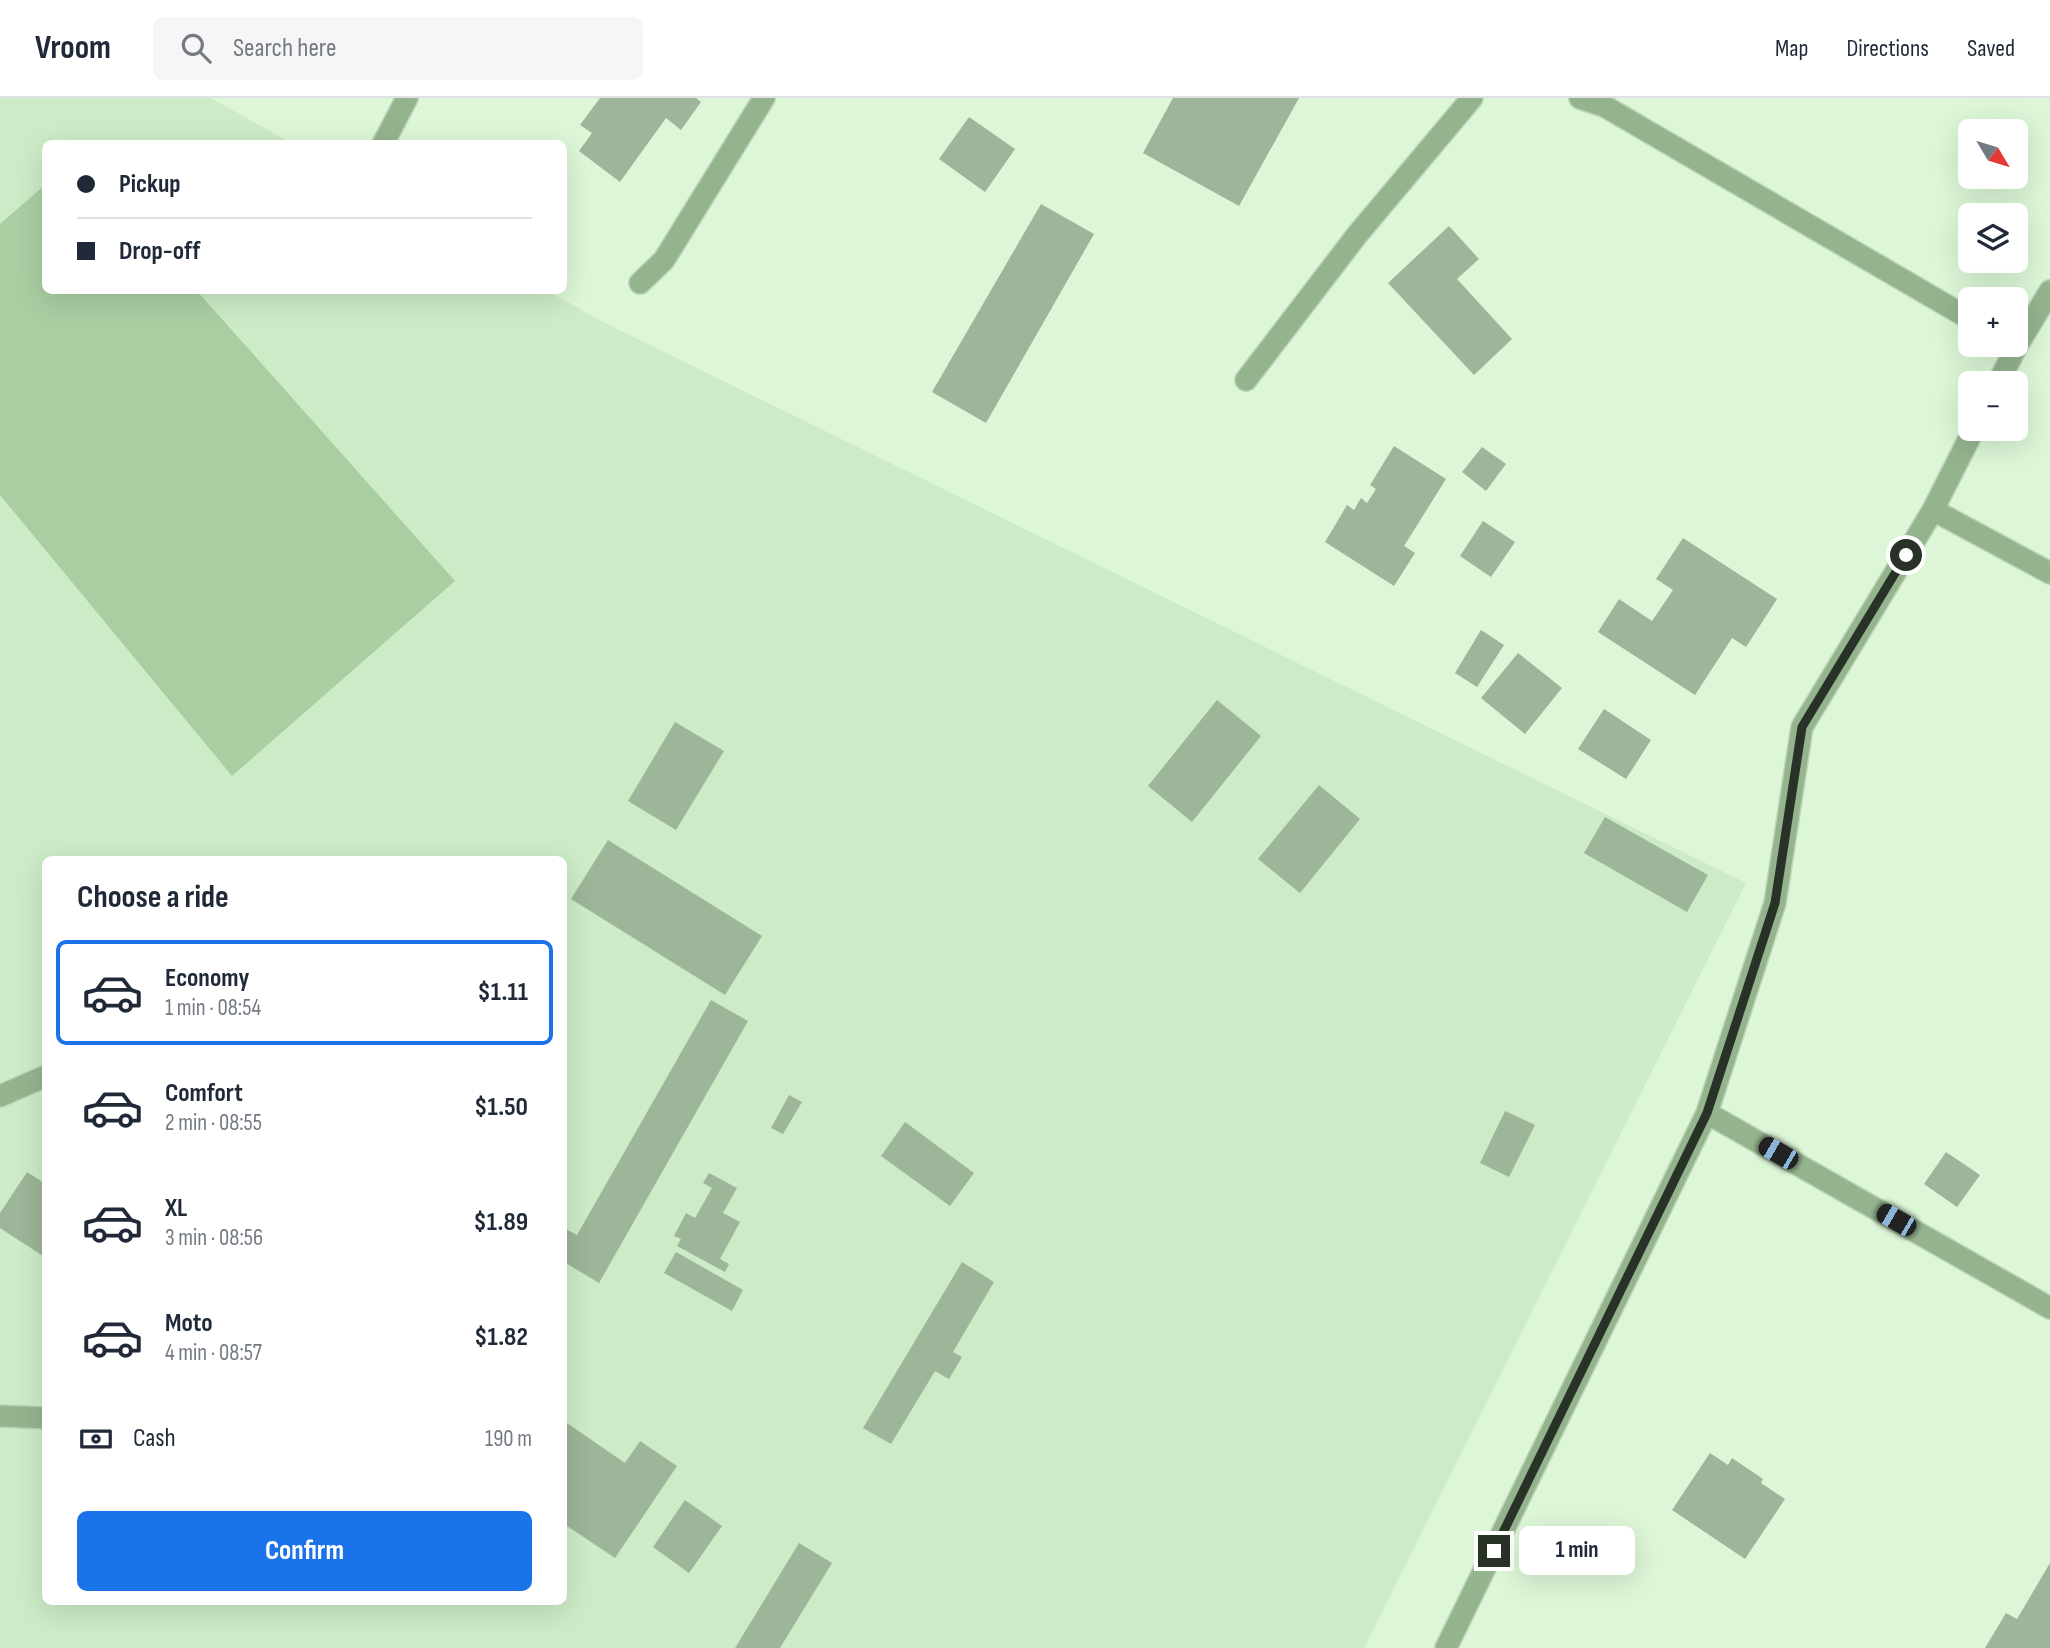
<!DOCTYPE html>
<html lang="en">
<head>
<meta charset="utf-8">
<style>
  :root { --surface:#fff; --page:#f6f6f7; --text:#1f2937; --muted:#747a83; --line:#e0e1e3; --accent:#1a73e8 }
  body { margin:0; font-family:"Sofia Sans Condensed",sans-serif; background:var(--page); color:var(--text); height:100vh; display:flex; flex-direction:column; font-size:26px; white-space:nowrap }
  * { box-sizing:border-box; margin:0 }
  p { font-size:23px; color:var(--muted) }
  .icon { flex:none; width:38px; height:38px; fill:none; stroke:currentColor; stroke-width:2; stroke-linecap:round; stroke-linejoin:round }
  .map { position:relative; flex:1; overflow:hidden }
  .panel { position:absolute; left:42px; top:758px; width:525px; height:749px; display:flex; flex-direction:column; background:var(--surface); border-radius:10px; box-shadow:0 7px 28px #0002 }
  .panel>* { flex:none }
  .hud { position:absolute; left:42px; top:42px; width:525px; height:154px; border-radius:10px; box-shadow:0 7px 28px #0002; display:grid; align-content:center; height:154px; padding:0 35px; background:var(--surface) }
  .needle { width:46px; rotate:128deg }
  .tools { position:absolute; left:1958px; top:21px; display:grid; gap:14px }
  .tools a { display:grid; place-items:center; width:70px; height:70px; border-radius:10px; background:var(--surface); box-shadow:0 7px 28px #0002; font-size:35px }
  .end { position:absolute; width:32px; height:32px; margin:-16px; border:9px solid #293227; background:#fff; box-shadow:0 0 0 4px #fff }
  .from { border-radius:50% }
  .bubble { position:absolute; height:49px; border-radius:10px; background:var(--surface); box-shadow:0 7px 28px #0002; font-size:23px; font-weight:700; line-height:49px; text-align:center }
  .car { position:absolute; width:21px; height:42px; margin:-21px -10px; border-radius:9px; box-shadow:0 0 5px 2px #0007; background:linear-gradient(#222 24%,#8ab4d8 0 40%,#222 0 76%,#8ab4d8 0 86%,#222 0) }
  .hud b { display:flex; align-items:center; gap:24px; height:66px; font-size:26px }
  .hud b+b { border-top:2px solid var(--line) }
  .hud i { width:18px; height:18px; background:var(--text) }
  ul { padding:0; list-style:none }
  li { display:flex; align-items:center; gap:21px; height:105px; margin:0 14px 10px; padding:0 21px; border:4px solid transparent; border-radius:10px }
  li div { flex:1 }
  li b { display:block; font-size:26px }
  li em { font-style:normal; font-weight:700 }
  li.selected { border-color:var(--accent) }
  li>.icon { width:63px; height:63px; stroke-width:1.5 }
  h2 { padding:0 35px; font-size:32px; line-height:84px }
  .pay { display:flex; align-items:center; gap:18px; height:77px; padding:0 35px; font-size:26px }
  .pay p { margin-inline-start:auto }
  .action { display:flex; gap:14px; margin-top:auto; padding:14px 35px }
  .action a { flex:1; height:80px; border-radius:10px; background:var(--accent); color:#fff; font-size:28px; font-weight:700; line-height:80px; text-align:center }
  header { display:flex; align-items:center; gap:42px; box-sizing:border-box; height:98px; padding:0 35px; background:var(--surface); border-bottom:2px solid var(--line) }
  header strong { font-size:33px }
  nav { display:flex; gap:38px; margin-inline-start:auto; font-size:24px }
  .search { width:490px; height:63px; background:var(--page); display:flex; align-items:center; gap:18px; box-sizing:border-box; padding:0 24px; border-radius:10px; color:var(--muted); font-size:26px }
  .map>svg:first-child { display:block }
  .built { fill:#cdebc7; fill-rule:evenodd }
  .green { fill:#a9cea2 }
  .building { fill:#9db598 }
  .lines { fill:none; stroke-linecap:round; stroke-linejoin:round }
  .minor-casing { stroke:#bcd3b7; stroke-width:24 }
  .minor { stroke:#94b48e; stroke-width:21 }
  .route { stroke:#293227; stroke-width:9 }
</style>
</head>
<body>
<header>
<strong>Vroom</strong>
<div class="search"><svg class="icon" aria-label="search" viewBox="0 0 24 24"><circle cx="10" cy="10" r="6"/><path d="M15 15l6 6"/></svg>Search here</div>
<nav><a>Map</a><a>Directions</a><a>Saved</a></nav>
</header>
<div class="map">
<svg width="2050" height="1550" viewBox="0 0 2050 1550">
  <rect width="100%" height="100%" fill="#dcf6d7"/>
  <path class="built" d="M 0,0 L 211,0 L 291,45 L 46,46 L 46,192 L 548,193 L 607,226 L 1746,785 L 1364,1550 L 0,1550 ZM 46,761 L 564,761 L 564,1503 L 46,1503 Z"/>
  <path class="green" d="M 45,87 L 46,192 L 197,193 L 455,483 L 232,678 L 0,397 L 0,126 Z"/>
  <path class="building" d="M 600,0 L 696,0 L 701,4 L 681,32 L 666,20 L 620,84 L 579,53 L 592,35 L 580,27 Z
    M 1173,0 L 1299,0 L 1239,108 L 1143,55 Z
    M 969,19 L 1015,51 L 985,94 L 939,61 Z
    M 1041,106 L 1094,136 L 986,325 L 932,294 Z
    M 1449,128 L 1479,161 L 1457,181 L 1512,241 L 1474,277 L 1388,185 Z
    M 1394,348 L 1446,381 L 1404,448 L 1415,455 L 1394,488 L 1325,444 L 1347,407 L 1354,412 L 1361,400 L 1367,405 L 1376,391 L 1370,387 Z
    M 1482,349 L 1506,366 L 1486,393 L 1462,374 Z
    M 1483,423 L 1515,444 L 1491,479 L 1460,458 Z
    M 1683,440 L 1777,501 L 1746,549 L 1732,540 L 1695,597 L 1598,534 L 1619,501 L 1652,523 L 1673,492 L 1656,481 Z
    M 1481,532 L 1504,547 L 1477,589 L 1455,575 Z
    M 1518,555 L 1562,590 L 1525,636 L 1481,600 Z
    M 1217,602 L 1261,638 L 1192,724 L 1148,688 Z
    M 1604,611 L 1651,642 L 1626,681 L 1578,651 Z
    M 675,624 L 724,653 L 676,732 L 628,703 Z
    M 1319,687 L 1360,721 L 1300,795 L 1258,761 Z
    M 1605,719 L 1708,777 L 1687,814 L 1584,755 Z
    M 608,742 L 762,838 L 725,897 L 571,801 Z
    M 711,902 L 748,923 L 599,1185 L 564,1164 L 564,1130 L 577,1137 Z
    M 789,997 L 802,1004 L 783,1036 L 771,1030 Z
    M 1505,1013 L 1535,1027 L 1509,1079 L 1480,1065 Z
    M 905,1024 L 974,1075 L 950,1108 L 881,1058 Z
    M 1946,1054 L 1980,1077 L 1957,1109 L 1924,1086 Z
    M 27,1074 L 46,1086 L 46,1160 L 0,1130 L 0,1115 Z
    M 709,1075 L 737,1090 L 723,1115 L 740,1124 L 720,1161 L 729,1166 L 725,1174 L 677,1148 L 681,1141 L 674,1138 L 686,1115 L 695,1120 L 712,1090 L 703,1085 Z
    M 676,1154 L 743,1192 L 732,1213 L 664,1175 Z
    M 962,1164 L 994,1184 L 953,1254 L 962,1259 L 949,1281 L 935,1273 L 891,1346 L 863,1330 Z
    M 564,1323 L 625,1365 L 640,1343 L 677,1368 L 615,1460 L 564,1426 Z
    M 1710,1355 L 1728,1367 L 1732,1360 L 1763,1381 L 1761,1385 L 1785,1401 L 1745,1461 L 1672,1412 Z
    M 685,1402 L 722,1428 L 689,1475 L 653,1449 Z
    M 799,1445 L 832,1465 L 780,1550 L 735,1550 Z
    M 2050,1465 L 2050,1550 L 1985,1550 L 2006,1515 L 2017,1521 Z"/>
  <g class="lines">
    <g class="minor-casing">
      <path id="minor" d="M 1580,0 L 1604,8 L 1970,221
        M 383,46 L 407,0
        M 640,185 L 664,162 L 764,0
        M 1246,282 L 1357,137 L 1472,0
        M 1998,285 L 2017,248 L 2050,193
        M 1933,412 L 2050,475
        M 0,998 L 46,978
        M 1707,1015 L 2050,1210
        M 0,1318 L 46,1320
        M 1446,1550 L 1707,1015 L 1775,805 L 1802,629 L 1933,412 L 1974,331"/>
    </g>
    <use href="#minor" class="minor"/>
  </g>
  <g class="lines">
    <path class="route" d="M 1494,1453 L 1707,1015 L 1775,805 L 1802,629 L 1906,457"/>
  </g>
</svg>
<div class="tools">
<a><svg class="needle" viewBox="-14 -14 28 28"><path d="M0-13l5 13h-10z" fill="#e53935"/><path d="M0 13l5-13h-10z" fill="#747a83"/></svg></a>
<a><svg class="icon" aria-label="layers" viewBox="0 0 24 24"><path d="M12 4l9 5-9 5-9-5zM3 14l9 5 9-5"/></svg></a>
<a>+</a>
<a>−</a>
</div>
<i class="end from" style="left:1906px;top:457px"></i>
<i class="end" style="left:1494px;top:1453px"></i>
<div class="bubble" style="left:1519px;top:1428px;width:116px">1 min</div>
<i class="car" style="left:1778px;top:1055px;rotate:300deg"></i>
<i class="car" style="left:1896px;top:1122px;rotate:300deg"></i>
<div class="hud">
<b><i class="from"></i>Pickup</b>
<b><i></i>Drop-off</b>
</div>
<section class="panel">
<h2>Choose a ride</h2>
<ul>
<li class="selected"><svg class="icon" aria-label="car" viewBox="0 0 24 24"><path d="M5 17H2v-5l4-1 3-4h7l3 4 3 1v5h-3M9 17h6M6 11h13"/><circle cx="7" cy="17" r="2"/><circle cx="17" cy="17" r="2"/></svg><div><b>Economy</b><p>1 min · 08:54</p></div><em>$1.11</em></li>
<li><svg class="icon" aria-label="car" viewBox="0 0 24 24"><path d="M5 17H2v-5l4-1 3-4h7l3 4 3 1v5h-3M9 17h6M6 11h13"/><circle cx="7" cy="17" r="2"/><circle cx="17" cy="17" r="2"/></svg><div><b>Comfort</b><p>2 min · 08:55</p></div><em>$1.50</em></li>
<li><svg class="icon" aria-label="car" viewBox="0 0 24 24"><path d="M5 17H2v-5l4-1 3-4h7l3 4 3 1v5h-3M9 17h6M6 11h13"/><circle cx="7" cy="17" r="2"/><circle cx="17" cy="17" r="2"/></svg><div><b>XL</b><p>3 min · 08:56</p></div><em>$1.89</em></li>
<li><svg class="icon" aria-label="car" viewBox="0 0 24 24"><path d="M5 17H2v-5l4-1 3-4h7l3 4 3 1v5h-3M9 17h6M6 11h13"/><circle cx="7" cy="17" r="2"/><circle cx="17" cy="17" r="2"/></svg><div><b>Moto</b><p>4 min · 08:57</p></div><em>$1.82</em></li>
</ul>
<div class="pay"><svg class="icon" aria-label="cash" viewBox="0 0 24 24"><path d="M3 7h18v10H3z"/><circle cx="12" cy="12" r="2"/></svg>Cash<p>190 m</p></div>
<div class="action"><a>Confirm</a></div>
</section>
</div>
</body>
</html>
